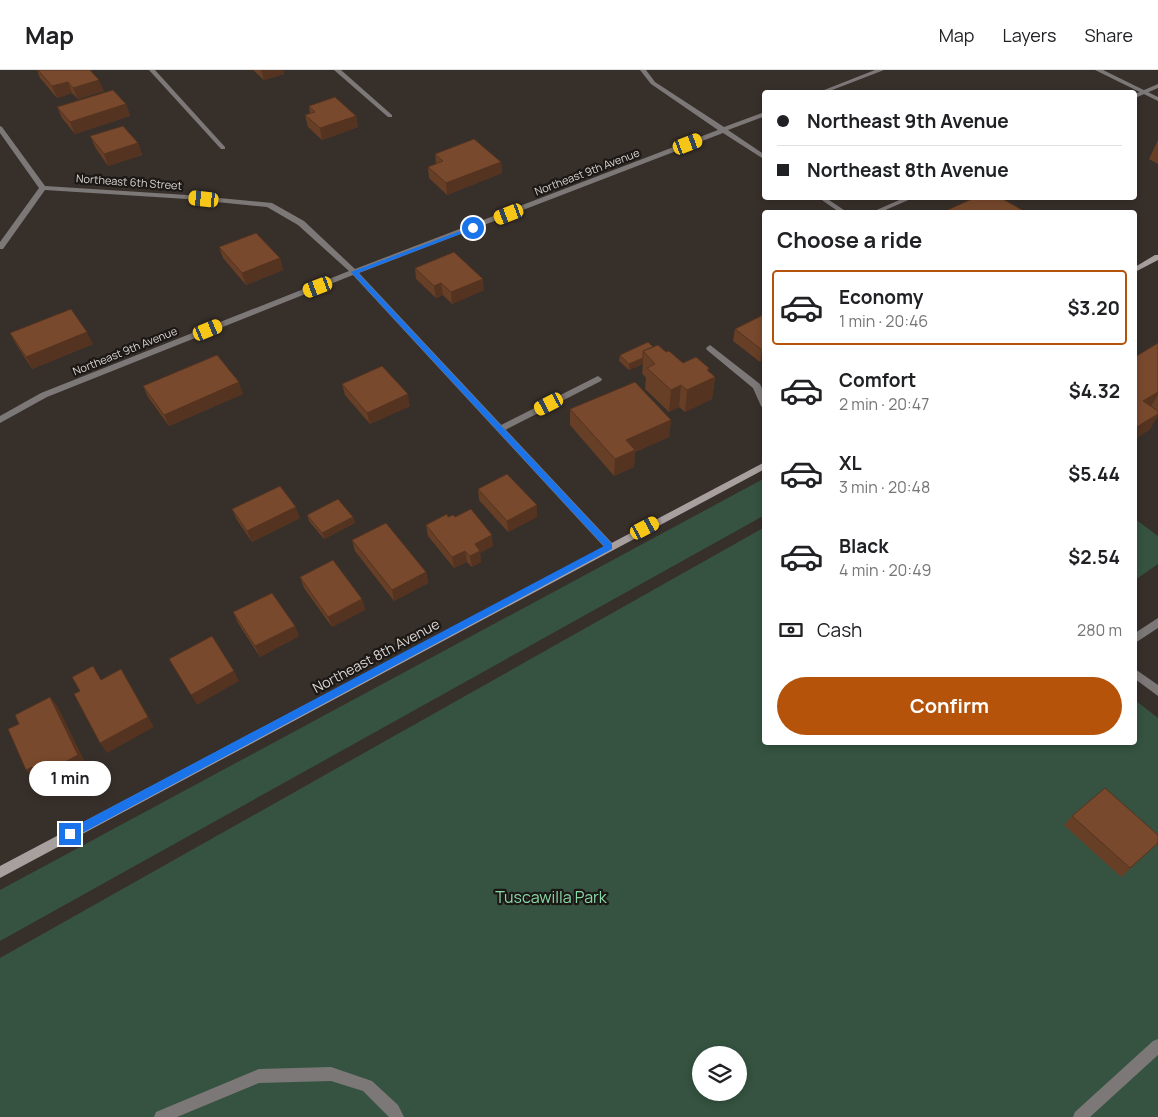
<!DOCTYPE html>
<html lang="en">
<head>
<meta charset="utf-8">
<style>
  :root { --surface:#fff; --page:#f6f6f6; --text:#202124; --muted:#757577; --line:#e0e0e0; --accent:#b45309 }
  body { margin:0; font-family:Manrope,sans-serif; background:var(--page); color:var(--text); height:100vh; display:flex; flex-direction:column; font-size:19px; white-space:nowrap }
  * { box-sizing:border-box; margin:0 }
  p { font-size:16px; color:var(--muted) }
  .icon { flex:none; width:28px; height:28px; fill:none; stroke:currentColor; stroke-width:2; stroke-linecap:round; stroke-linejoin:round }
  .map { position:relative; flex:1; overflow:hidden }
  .panel { position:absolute; left:762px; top:140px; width:375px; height:535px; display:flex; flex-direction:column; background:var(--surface); border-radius:5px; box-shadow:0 2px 8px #0003 }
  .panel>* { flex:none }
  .top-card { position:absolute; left:762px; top:20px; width:375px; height:110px; border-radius:5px; box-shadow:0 2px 8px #0003; display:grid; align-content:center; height:110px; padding:0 15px; background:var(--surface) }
  .controls { position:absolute; left:692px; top:976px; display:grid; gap:10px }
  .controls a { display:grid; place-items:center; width:55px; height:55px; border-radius:50%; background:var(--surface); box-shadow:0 2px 8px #0003; font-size:25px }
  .end { position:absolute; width:22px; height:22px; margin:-11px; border:6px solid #1a73e8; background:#fff; box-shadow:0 0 0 2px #fff }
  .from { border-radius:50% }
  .bubble { position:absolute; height:35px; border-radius:18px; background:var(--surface); box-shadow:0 2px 8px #0003; font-size:16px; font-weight:700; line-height:35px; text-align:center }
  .car { position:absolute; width:15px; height:30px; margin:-15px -8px; border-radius:6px; box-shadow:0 0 4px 1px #0007; background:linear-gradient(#f5c518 24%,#345 0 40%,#f5c518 0 76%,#345 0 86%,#f5c518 0) }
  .top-card b { display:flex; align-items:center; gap:18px; height:48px; font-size:19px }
  .top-card b+b { border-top:1px solid var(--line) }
  .top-card i { width:12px; height:12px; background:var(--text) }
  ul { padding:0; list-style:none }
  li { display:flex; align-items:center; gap:15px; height:75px; margin:0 10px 8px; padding:0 5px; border:2px solid transparent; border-radius:5px }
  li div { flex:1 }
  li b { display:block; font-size:19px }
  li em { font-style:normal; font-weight:700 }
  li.selected { border-color:var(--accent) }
  li>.icon { width:45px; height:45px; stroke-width:1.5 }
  h2 { padding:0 15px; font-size:22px; line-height:60px }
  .pay { display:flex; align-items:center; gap:12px; height:55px; padding:0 15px; font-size:19px }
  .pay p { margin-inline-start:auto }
  .primary-button { display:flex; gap:10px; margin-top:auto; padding:10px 15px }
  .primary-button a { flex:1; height:58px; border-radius:30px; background:var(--accent); color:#fff; font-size:20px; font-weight:700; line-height:58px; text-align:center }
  header { display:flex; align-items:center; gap:30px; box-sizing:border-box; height:70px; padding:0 25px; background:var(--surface); border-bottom:1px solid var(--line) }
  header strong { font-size:24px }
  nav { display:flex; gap:28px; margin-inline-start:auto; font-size:18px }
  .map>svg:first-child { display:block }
  .green { fill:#355340; fill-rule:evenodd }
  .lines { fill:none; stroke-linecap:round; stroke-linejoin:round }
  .lane { fill:#7d7878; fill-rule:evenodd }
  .street { fill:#7d7878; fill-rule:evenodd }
  .secondary { fill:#a89f9f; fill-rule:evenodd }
  .wall { fill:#673f27 }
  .shaded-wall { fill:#543320 }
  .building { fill:#78492d; stroke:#543320 }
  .route { fill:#1a73e8 }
  .labels { text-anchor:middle; stroke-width:4.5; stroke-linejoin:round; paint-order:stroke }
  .far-street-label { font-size:11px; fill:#dbd6d2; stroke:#1c1816 }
  .street-label { font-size:14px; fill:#dbd6d2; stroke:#1c1816 }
  .near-park-label { font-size:16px; fill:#88d9a7; stroke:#1c1816 }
</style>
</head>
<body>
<header>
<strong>Map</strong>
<nav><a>Map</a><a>Layers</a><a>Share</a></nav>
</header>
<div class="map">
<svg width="1158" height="1047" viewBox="0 0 1158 1047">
  <rect width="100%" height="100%" fill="#372f2a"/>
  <path class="green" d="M 765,408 L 765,445 L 0,871 L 0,820 Z
    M 1135,449 L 1158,466 L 1158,494 L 1135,510 Z
    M 765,457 L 765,672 L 1135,672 L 1135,630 L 1158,648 L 1158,1047 L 0,1047 L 0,888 ZM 701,985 L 739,985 L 739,1022 L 701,1022 Z"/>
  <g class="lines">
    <path class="lane" d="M 149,0 L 155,0 L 225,77 L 225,79 L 221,79 Z
      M 1158,14 L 1158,18 L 1135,28 L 1135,24 Z
      M 904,128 L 913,128 L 881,142 L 872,142 Z
      M 710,275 L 760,314 L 765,325 L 765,339 L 761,336 L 753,318 L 707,280 L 706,278 Z
      M 598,306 L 602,309 L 601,311 L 503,361 L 497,361 L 496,359 L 497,357 Z
      M 1158,548 L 1158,558 L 1135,573 L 1135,563 Z
      M 1135,599 L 1158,615 L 1158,626 L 1135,609 Z
      M 331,997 L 372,1011 L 398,1035 L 404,1047 L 389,1047 L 363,1021 L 331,1011 L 259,1013 L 177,1047 L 154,1047 L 156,1042 L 259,999 Z"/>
    <path class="street" d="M 334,0 L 341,0 L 392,45 L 392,47 L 388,47 Z
      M 640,0 L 646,0 L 655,12 L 724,57 L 765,42 L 765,46 L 728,60 L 765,85 L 765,90 L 723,63 L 359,203 L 612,473 L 614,476 L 612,479 L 606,479 L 353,205 L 47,327 L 0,353 L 0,346 L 41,323 L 349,201 L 298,155 L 267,137 L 187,129 L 45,120 L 3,179 L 0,179 L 0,172 L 39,118 L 0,63 L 0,56 L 2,57 L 45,116 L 187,125 L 272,133 L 304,151 L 355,199 L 718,60 L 651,14 Z
      M 875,0 L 884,0 L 827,22 L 819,22 Z
      M 1095,0 L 1103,0 L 1158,27 L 1158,31 Z
      M 819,128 L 826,128 L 847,142 L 839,142 Z
      M 1158,969 L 1158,985 L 1090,1047 L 1073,1047 L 1075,1042 L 1153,971 Z"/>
    <path class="secondary" d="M 1155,185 L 1158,185 L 1158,190 L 1135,202 L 1135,197 Z
      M 765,392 L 765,399 L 0,808 L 0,796 Z"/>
  </g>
  <path class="wall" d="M 37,0 L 90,0 L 104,21 L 78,29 L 72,23 L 57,28 L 40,8 Z
    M 253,0 L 283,0 L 284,4 L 264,10 Z
    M 126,34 L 130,46 L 75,64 L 62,48 L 57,37 Z
    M 309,36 L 356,46 L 358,57 L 322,70 L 308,57 L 305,45 L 310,44 Z
    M 90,66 L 138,73 L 142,85 L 108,96 L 95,77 Z
    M 1158,70 L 1158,94 L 1149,89 Z
    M 435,84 L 501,92 L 502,103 L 447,125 L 429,108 L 428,97 L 436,94 Z
    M 219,177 L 280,188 L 283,200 L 246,215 L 223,188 Z
    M 415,198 L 484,220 L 452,234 L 443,225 L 436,228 L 416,209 Z
    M 765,244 L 765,289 L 760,292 L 733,271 L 735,259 Z
    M 10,263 L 93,274 L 32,299 L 16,274 Z
    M 1158,273 L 1158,345 L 1150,359 L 1135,369 L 1135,287 Z
    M 653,277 L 666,282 L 683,293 L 709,298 L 709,302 L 715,307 L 712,329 L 685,342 L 679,337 L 669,342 L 645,319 L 646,308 L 642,303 L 643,294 L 629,300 L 619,291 L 620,285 Z
    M 342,314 L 410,336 L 370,354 L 345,325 Z
    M 143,316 L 243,324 L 169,356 L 148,327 Z
    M 570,339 L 671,350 L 669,367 L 635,382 L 634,397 L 614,406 L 570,355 Z
    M 478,419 L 537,435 L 537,447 L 508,462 L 479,430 Z
    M 232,439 L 300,448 L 252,472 L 237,450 Z
    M 307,445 L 353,447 L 355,453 L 324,469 L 309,451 Z
    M 448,447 L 455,447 L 493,476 L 480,483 L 481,492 L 472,497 L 467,492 L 454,498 L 428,466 L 426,455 Z
    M 352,470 L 426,502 L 428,513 L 394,531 L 355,481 Z
    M 300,507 L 362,529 L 365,540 L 332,557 L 304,518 Z
    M 233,542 L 295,556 L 299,566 L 260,587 L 238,553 Z
    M 1072,746 L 1158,773 L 1121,807 L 1064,755 Z"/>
  <path class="shaded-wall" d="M 261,0 L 283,0 L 284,4 L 264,10 Z
    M 99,10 L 104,21 L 78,29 L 73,18 Z
    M 68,12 L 72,23 L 57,28 L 52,16 Z
    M 126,34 L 130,46 L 75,64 L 70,52 Z
    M 356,46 L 358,57 L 322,70 L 320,58 Z
    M 138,73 L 142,85 L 108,96 L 104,84 Z
    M 501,92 L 502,103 L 447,125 L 446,113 Z
    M 280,188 L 283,200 L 246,215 L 242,203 Z
    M 483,209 L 484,220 L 452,234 L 451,222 Z
    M 441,213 L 443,225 L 436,228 L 434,216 Z
    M 87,262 L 93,274 L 32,299 L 26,287 Z
    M 765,279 L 765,289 L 760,292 L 762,280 Z
    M 643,288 L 643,294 L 629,300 L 629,294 Z
    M 709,298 L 708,310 L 715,307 L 712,329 L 685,342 L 687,320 Z
    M 239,312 L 243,324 L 169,356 L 164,345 Z
    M 681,315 L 679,337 L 669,342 L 671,320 Z
    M 1158,322 L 1158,325 L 1150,338 L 1143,331 Z
    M 408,324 L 410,336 L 370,354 L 367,343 Z
    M 1158,344 L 1158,346 L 1150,359 L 1135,369 L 1135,358 Z
    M 671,350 L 669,367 L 635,382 L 634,397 L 614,406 L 615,389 L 626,370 Z
    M 537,435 L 537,447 L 508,462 L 507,451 Z
    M 296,437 L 300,448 L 252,472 L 247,461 Z
    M 353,447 L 355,453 L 324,469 L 322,463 Z
    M 492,465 L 493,476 L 480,483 L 481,492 L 472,497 L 470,486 L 475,474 Z
    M 465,481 L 467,492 L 454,498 L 452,487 Z
    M 426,502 L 428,513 L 394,531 L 392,520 Z
    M 362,529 L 365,540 L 332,557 L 328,547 Z
    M 295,556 L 299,566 L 260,587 L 255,576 Z
    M 121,599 L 154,657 L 107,683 L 100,673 Z
    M 234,601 L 239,611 L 197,635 L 191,625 Z
    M 50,627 L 58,637 L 86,694 L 45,716 L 38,708 L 35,710 L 26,700 Z"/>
  <path class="building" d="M 38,0 L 90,0 L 99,10 L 73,18 L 68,12 L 52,16 Z
    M 113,20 L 126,34 L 70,52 L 57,37 Z
    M 335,27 L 356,46 L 320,58 L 305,45 L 315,42 L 309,36 Z
    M 123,56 L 138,73 L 104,84 L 90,66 Z
    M 474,69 L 501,92 L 446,113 L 428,97 L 443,91 L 435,84 Z
    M 974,128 L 1001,128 L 1026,142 L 943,142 Z
    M 256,163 L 280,188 L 242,203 L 219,177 Z
    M 454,182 L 483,209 L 451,222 L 441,213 L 434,216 L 415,198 Z
    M 71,239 L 87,262 L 26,287 L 10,263 Z
    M 765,244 L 765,279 L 762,280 L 735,259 Z
    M 648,272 L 653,277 L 643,281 L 643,288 L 629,294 L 620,285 Z
    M 1158,273 L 1158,322 L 1143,331 L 1158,341 L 1158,344 L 1135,358 L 1135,287 Z
    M 658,275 L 666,282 L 669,281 L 683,293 L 696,287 L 709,298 L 707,300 L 715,307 L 687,320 L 681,315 L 671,320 L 647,298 L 655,294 L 643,281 Z
    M 217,285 L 239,312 L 164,345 L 143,316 Z
    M 382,296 L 408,324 L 367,343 L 342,314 Z
    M 635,312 L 671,350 L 626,370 L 635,380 L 615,389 L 570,339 Z
    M 507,404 L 537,435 L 507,451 L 478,419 Z
    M 280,416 L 296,437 L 247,461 L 232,439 Z
    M 338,429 L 353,447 L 322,463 L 307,445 Z
    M 471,439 L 492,465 L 475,474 L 480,481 L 470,486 L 465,481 L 452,487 L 426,455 L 447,444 L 448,447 L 453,445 L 455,447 Z
    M 386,453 L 426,502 L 392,520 L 352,470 Z
    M 333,490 L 362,529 L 328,547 L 300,507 Z
    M 272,523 L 295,556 L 255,576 L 233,542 Z
    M 212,566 L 234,601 L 191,625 L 169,589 Z
    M 93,596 L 101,610 L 121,599 L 148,647 L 100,673 L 74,624 L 80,621 L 72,607 Z
    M 50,627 L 78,685 L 37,707 L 32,697 L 26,700 L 8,659 L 19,654 L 15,645 Z
    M 1105,718 L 1158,765 L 1158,773 L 1130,798 L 1072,746 Z"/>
  <path class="route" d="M 471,157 L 476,158 L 358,203 L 612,474 L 612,479 L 73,768 L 66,768 L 66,761 L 604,476 L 351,202 Z"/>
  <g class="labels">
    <g class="far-street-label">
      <text transform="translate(587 102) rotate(-21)" y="4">Northeast 9th Avenue</text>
      <text transform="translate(129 112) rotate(4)" y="4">Northeast 6th Street</text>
      <text transform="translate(125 281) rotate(-22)" y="4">Northeast 9th Avenue</text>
    </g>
    <g class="street-label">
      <text transform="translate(376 586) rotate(-28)" y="5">Northeast 8th Avenue</text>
    </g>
    <g class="near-park-label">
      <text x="551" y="833">Tuscawilla Park</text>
    </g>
  </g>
</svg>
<div class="controls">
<a><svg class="icon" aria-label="layers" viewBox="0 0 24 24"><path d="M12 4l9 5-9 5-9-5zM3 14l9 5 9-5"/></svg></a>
</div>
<i class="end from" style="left:473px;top:158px"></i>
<i class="end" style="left:70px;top:764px"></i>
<div class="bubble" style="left:29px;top:691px;width:82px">1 min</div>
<i class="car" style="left:688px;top:74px;rotate:69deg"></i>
<i class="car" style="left:204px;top:129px;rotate:276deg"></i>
<i class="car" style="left:509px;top:144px;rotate:249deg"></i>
<i class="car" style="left:318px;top:217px;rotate:249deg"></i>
<i class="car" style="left:208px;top:260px;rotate:68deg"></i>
<i class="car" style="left:549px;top:334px;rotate:243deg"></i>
<i class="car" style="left:645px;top:458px;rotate:62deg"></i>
<div class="top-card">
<b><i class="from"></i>Northeast 9th Avenue</b>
<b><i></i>Northeast 8th Avenue</b>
</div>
<section class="panel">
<h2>Choose a ride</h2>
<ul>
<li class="selected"><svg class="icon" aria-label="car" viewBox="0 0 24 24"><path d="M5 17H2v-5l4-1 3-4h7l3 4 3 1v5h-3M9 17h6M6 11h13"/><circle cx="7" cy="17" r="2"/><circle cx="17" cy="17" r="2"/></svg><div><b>Economy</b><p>1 min · 20:46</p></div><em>$3.20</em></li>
<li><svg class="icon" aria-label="car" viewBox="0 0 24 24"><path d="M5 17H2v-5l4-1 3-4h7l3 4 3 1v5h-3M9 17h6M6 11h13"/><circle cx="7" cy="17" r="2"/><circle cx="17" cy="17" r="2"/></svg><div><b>Comfort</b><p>2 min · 20:47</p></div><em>$4.32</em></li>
<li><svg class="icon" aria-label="car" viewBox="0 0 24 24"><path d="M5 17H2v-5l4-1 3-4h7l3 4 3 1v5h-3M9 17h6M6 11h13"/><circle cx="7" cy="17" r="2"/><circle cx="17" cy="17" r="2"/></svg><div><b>XL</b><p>3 min · 20:48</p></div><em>$5.44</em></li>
<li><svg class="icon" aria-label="car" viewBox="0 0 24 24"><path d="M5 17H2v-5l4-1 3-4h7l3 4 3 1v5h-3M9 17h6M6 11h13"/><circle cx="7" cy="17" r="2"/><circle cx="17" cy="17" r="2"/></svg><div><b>Black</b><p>4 min · 20:49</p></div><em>$2.54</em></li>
</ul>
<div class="pay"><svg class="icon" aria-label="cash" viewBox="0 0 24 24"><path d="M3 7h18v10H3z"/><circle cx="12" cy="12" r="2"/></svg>Cash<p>280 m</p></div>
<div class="primary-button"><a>Confirm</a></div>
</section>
</div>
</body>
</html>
